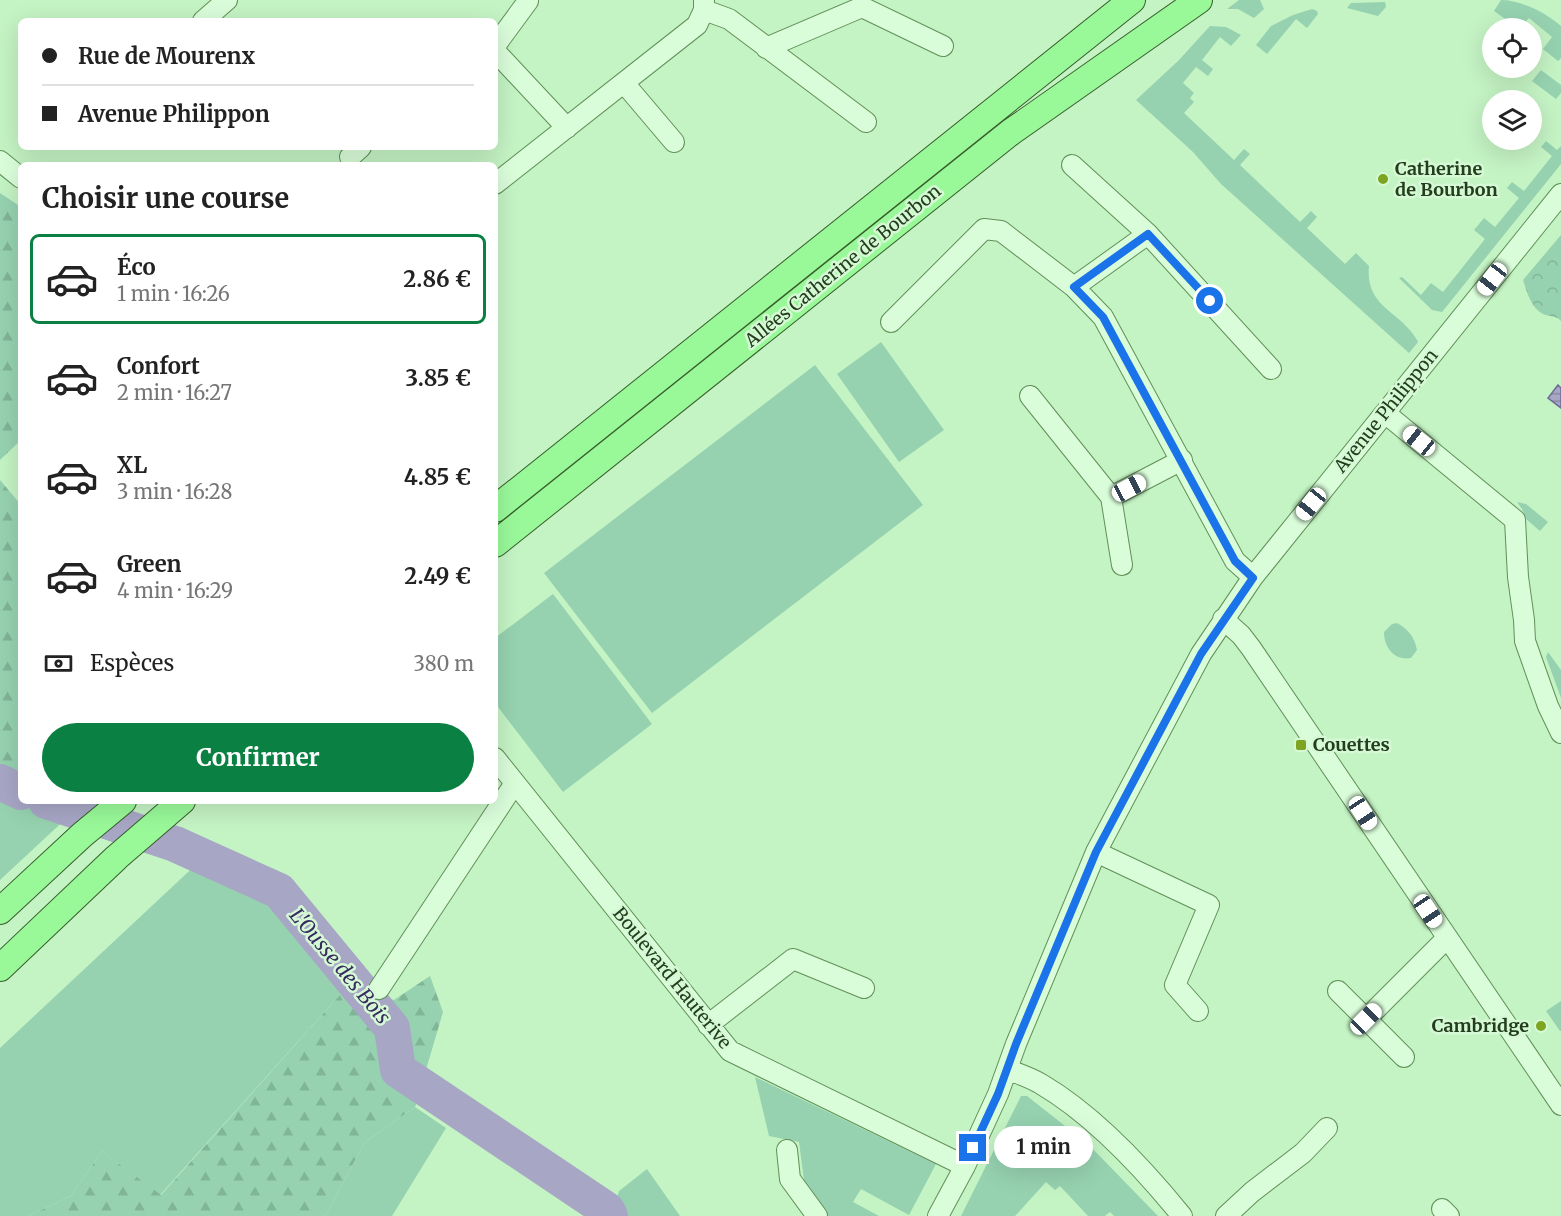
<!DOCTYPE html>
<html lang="fr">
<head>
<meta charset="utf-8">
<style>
  :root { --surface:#fff; --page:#f6f6f6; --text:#222; --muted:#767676; --line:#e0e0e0; --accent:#0b8043 }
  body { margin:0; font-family:Merriweather,serif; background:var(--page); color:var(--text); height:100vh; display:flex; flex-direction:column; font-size:22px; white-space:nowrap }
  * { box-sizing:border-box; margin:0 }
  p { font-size:20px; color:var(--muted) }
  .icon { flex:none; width:33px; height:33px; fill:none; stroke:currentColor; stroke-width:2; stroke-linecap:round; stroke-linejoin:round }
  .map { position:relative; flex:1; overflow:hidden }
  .panel { position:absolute; left:18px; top:162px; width:480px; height:642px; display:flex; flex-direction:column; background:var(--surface); border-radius:9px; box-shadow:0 6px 24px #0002 }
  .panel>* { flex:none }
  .banner { position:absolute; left:18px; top:18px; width:480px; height:132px; border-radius:9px; box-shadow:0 6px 24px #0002; display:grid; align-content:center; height:132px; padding:0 24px; background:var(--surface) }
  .controls { position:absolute; left:1482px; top:18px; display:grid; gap:12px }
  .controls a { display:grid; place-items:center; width:60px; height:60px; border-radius:50%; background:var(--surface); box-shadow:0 6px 24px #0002; font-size:30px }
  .end { position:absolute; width:27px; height:27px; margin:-14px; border:8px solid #1a73e8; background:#fff; box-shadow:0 0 0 3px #fff }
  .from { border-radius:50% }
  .bubble { position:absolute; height:42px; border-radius:21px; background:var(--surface); box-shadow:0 6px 24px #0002; font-size:20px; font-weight:700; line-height:42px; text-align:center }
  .car { position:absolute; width:18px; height:36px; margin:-18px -9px; border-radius:8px; box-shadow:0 0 4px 2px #0007; background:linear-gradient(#fff 24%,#345 0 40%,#fff 0 76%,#345 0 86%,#fff 0) }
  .banner b { display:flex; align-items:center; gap:21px; height:57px; font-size:22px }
  .banner b+b { border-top:2px solid var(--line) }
  .banner i { width:15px; height:15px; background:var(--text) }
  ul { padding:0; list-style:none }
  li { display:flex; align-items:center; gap:18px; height:90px; margin:0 12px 9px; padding:0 12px; border:3px solid transparent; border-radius:9px }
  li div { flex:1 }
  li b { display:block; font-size:22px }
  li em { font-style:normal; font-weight:700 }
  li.selected { border-color:var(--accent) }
  li>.icon { width:54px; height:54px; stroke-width:1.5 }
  h2 { padding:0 24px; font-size:27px; line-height:72px }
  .pay { display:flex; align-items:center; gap:15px; height:66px; padding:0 24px; font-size:22px }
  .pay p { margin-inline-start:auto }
  .button { display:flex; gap:12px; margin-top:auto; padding:12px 24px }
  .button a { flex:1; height:69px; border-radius:36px; background:var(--accent); color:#fff; font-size:24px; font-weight:700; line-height:69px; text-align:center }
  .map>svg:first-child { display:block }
  .green { fill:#96d2b0 }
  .forest { fill:url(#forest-firs) }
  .park { fill:url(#park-crowns) }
  .water { fill:url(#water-rules); stroke:#6e6c95; stroke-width:1.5 }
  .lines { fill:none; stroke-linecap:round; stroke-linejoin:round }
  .river { stroke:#a7a6c5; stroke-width:36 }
  .minor-casing { stroke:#619058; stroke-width:22 }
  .major-casing { stroke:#375d2c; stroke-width:28 }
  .minor { stroke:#d9fcd9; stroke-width:20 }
  .major { stroke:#99f999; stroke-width:26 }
  .route { stroke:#1a73e8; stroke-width:8 }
  .poi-dot { fill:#7ea521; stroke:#d5f9d5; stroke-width:2 }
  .labels { text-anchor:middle; stroke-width:5; stroke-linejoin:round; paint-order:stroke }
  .poi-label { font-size:18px; font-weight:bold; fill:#243e1d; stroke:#d5f9d5; text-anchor:start }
  .street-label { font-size:18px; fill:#243e1d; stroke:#d5f9d5 }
  .water-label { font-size:20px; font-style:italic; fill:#382b5f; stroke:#d5f9d5 }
</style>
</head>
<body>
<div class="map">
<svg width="1561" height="1216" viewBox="0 0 1561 1216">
  <defs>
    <pattern id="forest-firs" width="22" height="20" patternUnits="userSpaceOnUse" patternTransform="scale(1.5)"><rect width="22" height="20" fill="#96d2b0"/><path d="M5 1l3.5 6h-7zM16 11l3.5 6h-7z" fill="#81b597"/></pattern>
    <pattern id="park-crowns" width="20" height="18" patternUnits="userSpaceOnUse" patternTransform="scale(1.5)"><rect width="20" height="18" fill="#96d2b0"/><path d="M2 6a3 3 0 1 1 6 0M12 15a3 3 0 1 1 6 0" fill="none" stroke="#81b597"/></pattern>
    <pattern id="water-rules" width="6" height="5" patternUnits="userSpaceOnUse" patternTransform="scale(1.5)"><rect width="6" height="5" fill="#a7a6c5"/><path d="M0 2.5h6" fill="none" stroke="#88899f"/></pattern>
  </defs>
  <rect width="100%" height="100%" fill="#c4f3c4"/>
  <path class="green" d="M 1239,0 L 1260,0 L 1264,9 L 1254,18 L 1238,9 L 1227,9 Z
    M 1501,0 C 1521,0 1547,13 1561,26 L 1561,58 L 1558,61 L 1543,49 L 1552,37 L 1529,18 L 1520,28 L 1518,28 L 1494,11 Z
    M 1385,2 L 1386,7 L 1378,16 L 1347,8 L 1351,3 Z
    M 1312,9 L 1317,11 L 1318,14 L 1307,28 L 1296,19 L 1267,54 L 1256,45 L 1271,26 L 1293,15 Z
    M 1210,26 L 1226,27 L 1241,35 L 1231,46 L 1220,37 L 1202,60 L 1213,69 L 1208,76 L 1196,67 L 1183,83 L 1194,93 L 1190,98 L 1194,102 L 1184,113 L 1234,160 L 1244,149 L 1250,154 L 1240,165 L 1300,222 L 1311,211 L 1317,217 L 1307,228 L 1345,264 L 1356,253 L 1369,266 C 1365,308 1400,310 1417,340 L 1418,342 L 1409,353 L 1221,184 L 1193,152 L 1136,100 L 1179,60 Z
    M 1541,70 L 1561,85 L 1561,93 L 1556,99 L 1532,81 Z
    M 1546,141 L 1557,150 L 1561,146 L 1561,164 L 1442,312 L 1432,310 L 1399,278 L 1402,277 L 1421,295 L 1431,283 L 1443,292 L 1485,239 L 1474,230 L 1484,218 L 1495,227 L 1519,198 L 1507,188 L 1512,182 L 1524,191 L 1552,156 L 1541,147 Z
    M 881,342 L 944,430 L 899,462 L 837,374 Z
    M 815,365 L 923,505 L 652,713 L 544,573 Z
    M 1517,502 L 1526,504 L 1548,522 L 1540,531 L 1526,519 L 1522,509 Z
    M 553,594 L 652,724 L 563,792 L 495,703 L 495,638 Z
    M 1397,623 C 1409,630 1414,636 1417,650 L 1411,658 C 1394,661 1384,647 1384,632 L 1392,624 Z
    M 1548,652 L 1561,670 L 1561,698 L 1546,657 Z
    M 21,768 L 21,801 L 85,801 L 0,880 L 0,784 Z
    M 217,845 L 347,987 L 160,1195 L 102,1151 L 71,1196 L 28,1216 L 0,1216 L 0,1048 Z
    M 1561,1001 L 1561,1031 L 1560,1031 L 1546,1011 Z
    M 755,1077 L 936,1164 L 909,1215 L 861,1189 L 853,1202 L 879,1216 L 825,1216 L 805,1188 L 799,1142 L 769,1136 Z
    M 1021,1096 L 1027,1096 L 1088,1144 L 1158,1216 L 1114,1216 L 1110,1212 L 1105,1216 L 1088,1216 L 1060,1186 L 1055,1190 L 1046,1182 L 1015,1216 L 961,1216 Z
    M 415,1107 L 446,1128 L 392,1216 L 325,1216 L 365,1142 Z
    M 647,1169 L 680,1216 L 623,1216 L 615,1206 L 619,1191 Z"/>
  <path class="forest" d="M 0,193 L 21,207 L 21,440 L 0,460 Z
    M 0,480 L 21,505 L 21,768 L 0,784 Z
    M 430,976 L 443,1012 L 415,1107 L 365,1142 L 325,1216 L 28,1216 L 71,1196 L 102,1151 L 161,1195 L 347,987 L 394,1000 Z"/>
  <path class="park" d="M 1561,235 L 1561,321 C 1555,315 1550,317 1543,314 C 1531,308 1527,292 1523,280 Z"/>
  <path class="water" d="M 1558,385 L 1561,388 L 1561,408 L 1548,398 Z"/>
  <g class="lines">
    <path class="river" d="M 0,782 L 21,792
      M 46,801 L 175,844 L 279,891 L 392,1028 L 398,1070 L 607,1210 L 610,1216"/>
    <g class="minor-casing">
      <path id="minor" d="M 704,0 L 704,10 L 729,19 L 866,122
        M 203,21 L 227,0
        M 495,46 L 528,1
        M 766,48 L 862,7 L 943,46
        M 495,51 L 567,128
        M 624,83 L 674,142
        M 350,157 L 361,147
        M 0,161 L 21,178
        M 1072,165 L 1148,234 L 1271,369
        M 495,184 L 697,25 L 704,10
        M 1074,287 L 1148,234
        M 891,322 L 984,229 L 1001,231 L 1074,287 L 1103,317 L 1235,561 L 1253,577
        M 1030,396 L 1111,497 L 1122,565
        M 1385,413 L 1515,520 L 1518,577 L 1524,620 L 1525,641 L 1548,706 L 1561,733
        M 1111,497 L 1182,460
        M 1223,619 L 1241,635 L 1251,648 L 1561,1105
        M 495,758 L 730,1051 L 965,1166
        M 1096,852 L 1209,905 L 1175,985 L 1198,1011
        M 379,989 L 515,783
        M 1338,991 L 1404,1057
        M 1366,1019 L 1447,938
        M 708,1025 L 793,959 L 864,988
        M 1007,1069 C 1018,1074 1030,1077 1041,1084 C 1094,1115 1143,1168 1182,1216
        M 787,1150 L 790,1179 L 817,1216
        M 1442,1209 L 1449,1216
        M 938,1216 L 965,1166 L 998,1094 L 1016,1044 L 1096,852 L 1201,654 L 1253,577 L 1561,194
        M 1226,1216 L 1252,1192 L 1303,1153 L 1327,1128"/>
    </g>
    <g class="major-casing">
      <path id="major" d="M 495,509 L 1132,0
        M 495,544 L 1011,132 L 1199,0
        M 0,911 L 82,835 L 123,801
        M 0,968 L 117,857 L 182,801"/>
    </g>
    <use href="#minor" class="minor"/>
    <use href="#major" class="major"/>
  </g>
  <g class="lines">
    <path class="route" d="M 973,1148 L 998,1094 L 1016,1044 L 1096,852 L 1201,654 L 1253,578 L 1235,561 L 1103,317 L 1074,287 L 1148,234 L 1210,301"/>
  </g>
  <g class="poi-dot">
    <circle cx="1383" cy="179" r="6"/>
    <rect x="1295" y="739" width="12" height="12" rx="3"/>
    <circle cx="1541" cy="1026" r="6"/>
  </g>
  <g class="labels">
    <g class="poi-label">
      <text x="1395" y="175">Catherine<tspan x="1395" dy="21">de Bourbon</tspan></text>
      <text x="1313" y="751">Couettes</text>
      <text x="1529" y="1032" text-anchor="end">Cambridge</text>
    </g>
    <g class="street-label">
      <text transform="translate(843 266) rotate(-39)" y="6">Allées Catherine de Bourbon</text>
      <text transform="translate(1386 411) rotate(-51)" y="6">Avenue Philippon</text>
      <text transform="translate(672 978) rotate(51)" y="6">Boulevard Hauterive</text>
    </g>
    <g class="water-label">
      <text transform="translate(340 966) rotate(50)" y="7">L'Ousse des Bois</text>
    </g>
  </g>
</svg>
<div class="controls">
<a><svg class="icon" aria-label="locate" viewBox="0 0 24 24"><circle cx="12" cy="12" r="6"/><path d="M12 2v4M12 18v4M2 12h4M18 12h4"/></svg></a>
<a><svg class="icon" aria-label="layers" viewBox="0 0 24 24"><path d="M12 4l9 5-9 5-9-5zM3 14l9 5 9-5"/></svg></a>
</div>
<i class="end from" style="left:1210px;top:301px"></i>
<i class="end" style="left:973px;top:1148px"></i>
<div class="bubble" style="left:994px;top:1126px;width:99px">1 min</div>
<i class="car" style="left:1492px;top:279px;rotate:218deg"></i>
<i class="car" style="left:1419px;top:441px;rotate:309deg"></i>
<i class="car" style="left:1129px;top:488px;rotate:62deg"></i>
<i class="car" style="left:1311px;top:504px;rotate:219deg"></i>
<i class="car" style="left:1363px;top:813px;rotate:147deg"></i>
<i class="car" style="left:1428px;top:911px;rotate:146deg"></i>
<i class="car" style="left:1366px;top:1019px;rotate:45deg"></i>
<div class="banner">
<b><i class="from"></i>Rue de Mourenx</b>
<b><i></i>Avenue Philippon</b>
</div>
<section class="panel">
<h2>Choisir une course</h2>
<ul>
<li class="selected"><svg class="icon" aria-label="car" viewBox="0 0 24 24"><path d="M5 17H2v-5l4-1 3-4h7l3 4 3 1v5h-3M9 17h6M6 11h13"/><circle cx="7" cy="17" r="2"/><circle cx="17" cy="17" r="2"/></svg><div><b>Éco</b><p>1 min · 16:26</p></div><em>2.86 €</em></li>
<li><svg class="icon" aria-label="car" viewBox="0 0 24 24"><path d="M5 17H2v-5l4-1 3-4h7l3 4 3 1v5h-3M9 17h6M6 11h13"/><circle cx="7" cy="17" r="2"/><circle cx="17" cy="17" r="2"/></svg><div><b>Confort</b><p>2 min · 16:27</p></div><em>3.85 €</em></li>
<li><svg class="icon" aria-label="car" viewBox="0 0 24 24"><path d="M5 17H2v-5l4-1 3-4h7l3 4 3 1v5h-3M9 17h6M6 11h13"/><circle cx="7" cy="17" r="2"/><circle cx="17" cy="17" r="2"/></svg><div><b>XL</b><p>3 min · 16:28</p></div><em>4.85 €</em></li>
<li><svg class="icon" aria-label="car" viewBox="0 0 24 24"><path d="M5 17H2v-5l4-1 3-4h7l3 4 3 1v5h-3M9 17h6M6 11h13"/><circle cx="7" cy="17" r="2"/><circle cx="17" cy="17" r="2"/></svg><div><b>Green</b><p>4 min · 16:29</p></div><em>2.49 €</em></li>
</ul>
<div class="pay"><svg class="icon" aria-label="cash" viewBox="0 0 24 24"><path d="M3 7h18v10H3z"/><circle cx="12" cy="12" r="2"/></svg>Espèces<p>380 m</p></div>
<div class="button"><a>Confirmer</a></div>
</section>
</div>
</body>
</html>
